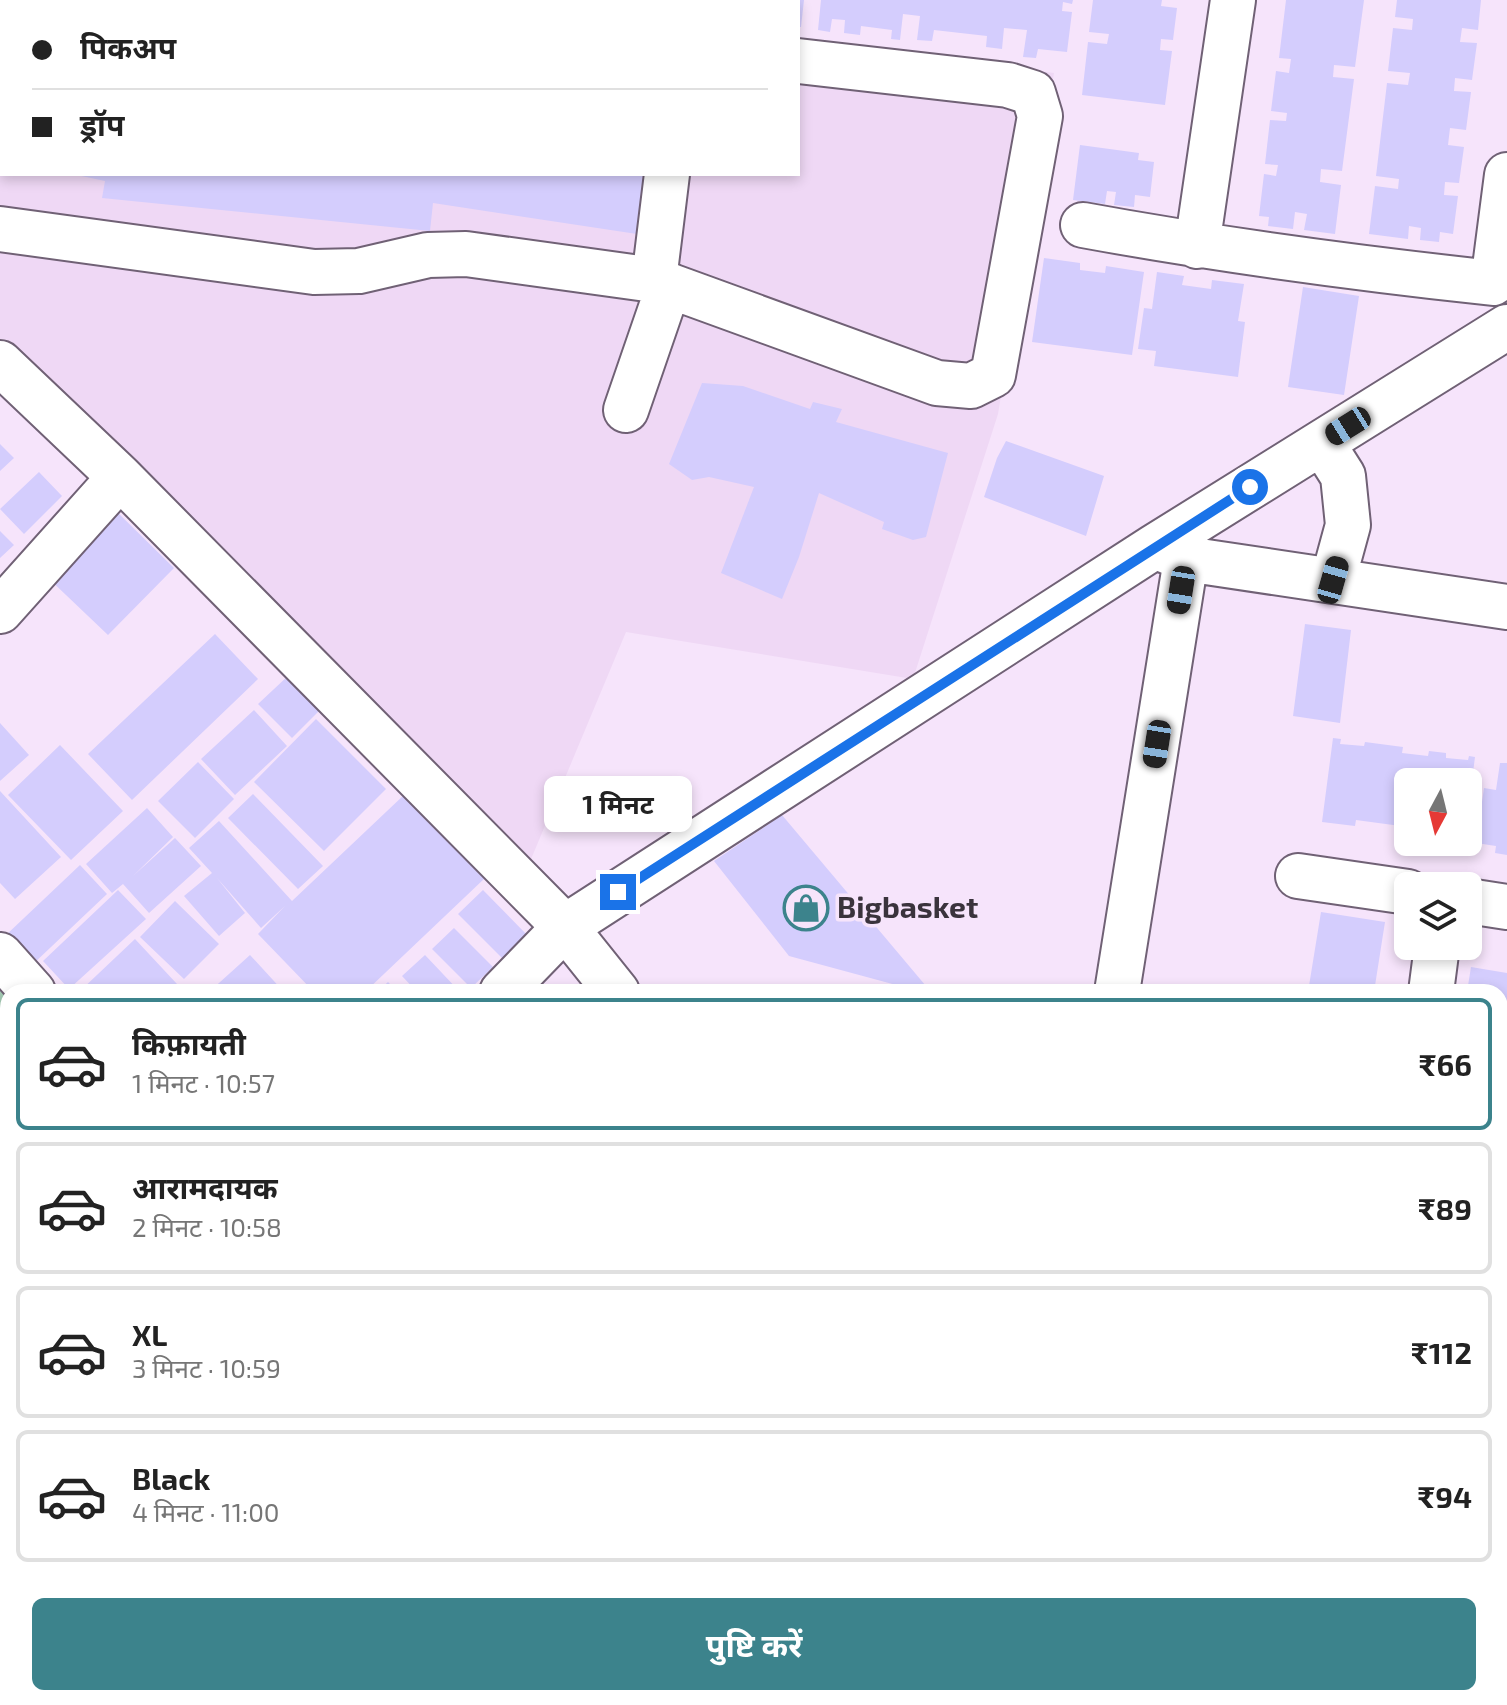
<!DOCTYPE html>
<html lang="hi">
<head>
<meta charset="utf-8">
<style>
  :root { --surface:#fff; --page:#f6f6f6; --text:#222; --muted:#767676; --line:#e0e0e0; --accent:#3c838c }
  body { margin:0; font-family:"Exo 2","Noto Sans Devanagari",sans-serif; background:var(--page); color:var(--text); height:100vh; display:flex; flex-direction:column; font-size:30px; white-space:nowrap }
  * { box-sizing:border-box; margin:0 }
  p { font-size:26px; color:var(--muted) }
  .icon { flex:none; width:44px; height:44px; fill:none; stroke:currentColor; stroke-width:2; stroke-linecap:round; stroke-linejoin:round }
  .map { position:relative; flex:1; overflow:hidden }
  .sheet { position:absolute; left:0px; top:984px; width:1508px; height:722px; display:flex; flex-direction:column; background:var(--surface); border-radius:24px 24px 0 0; box-shadow:0 4px 12px #0003 }
  .sheet>* { flex:none }
  .top-card { position:absolute; left:0px; top:0px; width:800px; height:176px; box-shadow:0 4px 12px #0003; display:grid; align-content:center; height:176px; padding:0 32px; background:var(--surface) }
  .needle { width:52px; rotate:187deg }
  .controls { position:absolute; left:1394px; top:768px; display:grid; gap:16px }
  .controls a { display:grid; place-items:center; width:88px; height:88px; border-radius:12px; background:var(--surface); box-shadow:0 4px 12px #0003; font-size:40px }
  .end { position:absolute; width:36px; height:36px; margin:-18px; border:10px solid #1a73e8; background:#fff; box-shadow:0 0 0 4px #fff }
  .from { border-radius:50% }
  .bubble { position:absolute; height:56px; border-radius:12px; background:var(--surface); box-shadow:0 4px 12px #0003; font-size:26px; font-weight:700; line-height:56px; text-align:center }
  .car { position:absolute; width:24px; height:48px; margin:-24px -12px; border-radius:10px; box-shadow:0 0 6px 2px #0007; background:linear-gradient(#222 24%,#8ab4d8 0 40%,#222 0 76%,#8ab4d8 0 86%,#222 0) }
  .top-card b { display:flex; align-items:center; gap:28px; height:76px; font-size:30px }
  .top-card b+b { border-top:2px solid var(--line) }
  .top-card i { width:20px; height:20px; background:var(--text) }
  ul { padding:14px 0 0; list-style:none }
  li { display:flex; align-items:center; gap:24px; height:132px; margin:0 16px 12px; padding:0 16px; border:4px solid var(--line); border-radius:12px }
  li div { flex:1 }
  li b { display:block; font-size:30px }
  li em { font-style:normal; font-weight:700 }
  li.current { border-color:var(--accent) }
  li>.icon { width:72px; height:72px; stroke-width:1.5 }
  .primary-button { display:flex; gap:16px; margin-top:auto; padding:16px 32px }
  .primary-button a { flex:1; height:92px; border-radius:12px; background:var(--accent); color:#fff; font-size:32px; font-weight:700; line-height:92px; text-align:center }
  .map>svg:first-child { display:block }
  .built { fill:#efd8f5 }
  .green { fill:#a6cdb6 }
  .building { fill:#d4cdfd }
  .lines { fill:none; stroke-linecap:round; stroke-linejoin:round }
  .minor-casing { stroke:#706175; stroke-width:48 }
  .path { stroke:#9a8d9e; stroke-width:5; stroke-dasharray:4 6; stroke-linecap:butt }
  .minor { stroke:#fff; stroke-width:44 }
  .route { stroke:#1a73e8; stroke-width:10 }
  .labels { text-anchor:middle; stroke-width:7; stroke-linejoin:round; paint-order:stroke }
  .poi-label { font-size:30px; font-weight:bold; fill:#3a333c; stroke:#f6e4fb; text-anchor:start }
</style>
</head>
<body>
<div class="map">
<svg width="1507" height="1705" viewBox="0 0 1507 1705">
  <rect width="100%" height="100%" fill="#f6e4fb"/>
  <path class="built" d="M 0,0 L 690,0 L 2,2 L 2,174 L 798,174 L 798,38 L 1054,73 L 998,414 L 913,679 L 626,632 L 529,864 L 0,348 Z"/>
  <path class="green" d="M 0,970 L 8,992 L 8,1143 L 0,1134 Z
    M 16,1698 L 227,1698 L 220,1705 L 9,1705 Z"/>
  <path class="building" d="M 798,0 L 804,0 L 801,27 L 798,27 Z
    M 821,0 L 1073,0 L 1072,4 L 1063,2 L 1062,11 L 1072,12 L 1067,52 L 1038,49 L 1036,58 L 1023,57 L 1027,30 L 1004,28 L 1002,49 L 986,47 L 987,36 L 934,30 L 932,41 L 917,40 L 920,16 L 903,14 L 900,40 L 891,39 L 892,30 L 861,26 L 860,35 L 844,33 L 845,20 L 832,19 L 830,32 L 818,30 Z
    M 1093,0 L 1162,0 L 1161,6 L 1177,8 L 1173,40 L 1161,39 L 1160,50 L 1172,51 L 1165,105 L 1082,95 L 1088,42 L 1107,44 L 1109,34 L 1089,32 Z
    M 1286,0 L 1364,0 L 1355,67 L 1334,65 L 1333,77 L 1354,79 L 1342,171 L 1321,169 L 1320,182 L 1341,185 L 1335,234 L 1304,230 L 1307,214 L 1295,212 L 1293,229 L 1268,226 L 1269,217 L 1259,216 L 1264,174 L 1276,176 L 1278,165 L 1265,164 L 1270,120 L 1286,121 L 1287,113 L 1271,111 L 1276,71 L 1289,73 L 1291,59 L 1279,58 Z
    M 1397,0 L 1481,0 L 1478,30 L 1462,28 L 1460,42 L 1477,43 L 1472,80 L 1455,78 L 1454,91 L 1471,92 L 1466,130 L 1450,128 L 1448,145 L 1464,147 L 1459,183 L 1445,182 L 1444,195 L 1458,196 L 1453,234 L 1440,232 L 1439,242 L 1420,240 L 1421,228 L 1409,226 L 1408,239 L 1369,234 L 1375,186 L 1398,189 L 1399,179 L 1376,176 L 1387,83 L 1408,85 L 1410,73 L 1388,71 L 1393,28 L 1412,30 L 1413,19 L 1395,17 Z
    M 1080,145 L 1139,153 L 1138,160 L 1154,162 L 1150,197 L 1135,195 L 1134,207 L 1114,205 L 1116,192 L 1107,191 L 1105,204 L 1073,200 Z
    M 72,174 L 643,174 L 637,234 L 433,203 L 430,231 L 102,198 L 105,181 Z
    M 1044,258 L 1080,263 L 1080,270 L 1105,273 L 1106,266 L 1144,272 L 1132,355 L 1032,342 Z
    M 1157,272 L 1184,276 L 1182,285 L 1211,289 L 1212,280 L 1244,284 L 1238,321 L 1245,322 L 1238,377 L 1154,366 L 1156,351 L 1138,349 L 1144,308 L 1152,309 Z
    M 1303,287 L 1359,296 L 1344,395 L 1288,387 Z
    M 702,383 L 743,386 L 810,409 L 813,402 L 842,409 L 836,422 L 948,453 L 926,537 L 913,540 L 882,529 L 884,522 L 819,493 L 799,557 L 782,599 L 721,573 L 754,487 L 709,477 L 692,480 L 669,464 Z
    M 1006,441 L 1104,476 L 1086,536 L 984,497 L 997,458 Z
    M 0,444 L 14,458 L 0,471 Z
    M 39,472 L 62,496 L 24,534 L 0,509 Z
    M 112,507 L 174,568 L 108,635 L 45,575 Z
    M 0,531 L 14,545 L 0,558 Z
    M 1305,624 L 1351,630 L 1340,723 L 1293,716 Z
    M 215,634 L 258,679 L 132,800 L 88,754 Z
    M 289,675 L 322,708 L 292,738 L 258,704 Z
    M 254,710 L 287,746 L 235,795 L 201,759 Z
    M 316,719 L 386,789 L 324,851 L 254,782 Z
    M 0,723 L 29,755 L 0,781 Z
    M 1333,738 L 1341,739 L 1340,744 L 1364,746 L 1365,742 L 1403,747 L 1402,753 L 1428,756 L 1429,751 L 1446,753 L 1446,758 L 1468,760 L 1469,756 L 1475,757 L 1470,796 L 1468,782 L 1408,782 L 1408,827 L 1356,820 L 1355,826 L 1322,822 Z
    M 60,745 L 123,811 L 71,860 L 8,795 Z
    M 198,762 L 234,799 L 195,838 L 158,801 Z
    M 1500,763 L 1507,763 L 1507,855 L 1495,853 L 1496,846 L 1476,843 L 1484,788 L 1496,790 Z
    M 0,791 L 61,857 L 15,899 L 0,883 Z
    M 253,794 L 323,866 L 298,889 L 228,818 Z
    M 405,794 L 485,878 L 365,992 L 314,992 L 258,934 L 285,906 L 261,928 L 217,878 L 245,913 L 219,936 L 184,896 L 212,873 L 189,848 L 219,821 L 292,901 Z
    M 147,808 L 173,837 L 133,876 L 175,838 L 201,866 L 149,913 L 123,884 L 112,893 L 86,864 Z
    M 782,815 L 931,992 L 922,992 L 789,956 L 714,861 Z
    M 80,865 L 107,894 L 32,965 L 5,936 Z
    M 118,890 L 146,919 L 69,989 L 43,961 Z
    M 483,890 L 529,937 L 505,961 L 458,914 Z
    M 175,901 L 219,944 L 184,979 L 140,937 Z
    M 1321,912 L 1385,922 L 1374,992 L 1308,992 Z
    M 454,928 L 493,967 L 471,988 L 432,949 Z
    M 135,939 L 177,984 L 169,992 L 79,992 Z
    M 250,955 L 284,992 L 209,992 Z
    M 425,955 L 460,992 L 417,992 L 402,976 Z
    M 1471,967 L 1507,973 L 1507,1077 L 1500,1076 L 1500,992 L 1467,992 Z
    M 388,982 L 398,992 L 377,992 Z
    M 1500,1105 L 1507,1106 L 1507,1201 L 1500,1200 Z
    M 0,1171 L 8,1180 L 8,1347 L 0,1339 Z
    M 1500,1318 L 1507,1319 L 1507,1405 L 1500,1404 Z
    M 8,1406 L 8,1508 L 0,1499 L 0,1413 Z
    M 0,1506 L 8,1515 L 8,1574 L 0,1565 Z
    M 0,1579 L 8,1588 L 8,1595 L 0,1602 Z
    M 252,1698 L 280,1698 L 286,1705 L 244,1705 Z
    M 381,1698 L 456,1698 L 463,1705 L 373,1705 Z
    M 493,1698 L 536,1698 L 528,1705 L 500,1705 Z
    M 643,1698 L 732,1698 L 739,1705 L 645,1705 L 641,1700 Z
    M 824,1698 L 843,1698 L 849,1705 L 816,1705 Z
    M 978,1698 L 1017,1698 L 1014,1705 L 975,1705 Z
    M 1410,1698 L 1496,1698 L 1502,1705 L 1416,1705 Z"/>
  <g class="lines">
    <g class="minor-casing">
      <path id="minor" d="M 369,0 L 369,2
        M 140,2 L 142,0
        M 177,2 L 177,0
        M 0,49 L 2,50
        M 1083,225 C 1219,250 1356,268 1493,283 L 1507,175
        M 0,229 L 314,272 L 359,271 L 428,255 L 466,254 L 654,280 L 937,383 L 971,386 L 993,375 L 1040,116 L 1033,93 L 1008,85 L 798,61
        M 1197,246 L 1233,0
        M 654,280 L 667,174
        M 0,363 L 120,477 L 565,927 L 617,992
        M 626,410 L 669,285
        M 1322,443 L 1343,476 L 1348,525 L 1333,580
        M 1159,548 L 1186,559 L 1507,607
        M 0,611 L 120,477
        M 1298,876 L 1408,892
        M 1468,901 L 1507,907
        M 0,955 L 33,992
        M 502,992 L 565,927 L 1154,547 L 1507,327
        M 1117,992 L 1186,559
        M 1431,992 L 1437,946
        M 0,1156 L 8,1165
        M 1500,1266 L 1507,1267
        M 0,1388 L 8,1380
        M 1500,1605 L 1507,1613
        M 0,1677 L 8,1686
        M 293,1698 L 300,1705
        M 606,1698 L 613,1705
        M 231,1705 L 239,1698
        M 560,1705 L 568,1698
        M 784,1705 L 791,1698
        M 963,1705 L 968,1698
        M 1320,1705 L 1321,1698"/>
    </g>
    <path class="path" d="M 45,1705 L 52,1698
      M 173,1705 L 180,1698"/>
    <use href="#minor" class="minor"/>
  </g>
  <g class="lines">
    <path class="route" d="M 618,892 L 1250,487"/>
  </g>
  <defs>
    <g id="shop-ring" transform="scale(2.3)"><circle r="9.5" fill="#f6e4fb" stroke="#3c838c" stroke-width="1.5"/><path d="M-5-2.5h2.3a2.7 3.5 0 0 1 5.4 0H5L5.5 6h-11ZM-1.5-2.5h3a1.5 2.3 0 0 0-3 0Z" fill="#3c838c"/></g>
  </defs>
  <g fill-rule="evenodd">
    <use href="#shop-ring" x="806" y="908"/>
  </g>
  <g class="labels">
    <g class="poi-label">
      <text x="837" y="918">Bigbasket</text>
    </g>
  </g>
</svg>
<div class="controls">
<a><svg class="needle" viewBox="-14 -14 28 28"><path d="M0-13l5 13h-10z" fill="#e53935"/><path d="M0 13l5-13h-10z" fill="#767676"/></svg></a>
<a><svg class="icon" aria-label="layers" viewBox="0 0 24 24"><path d="M12 4l9 5-9 5-9-5zM3 14l9 5 9-5"/></svg></a>
</div>
<i class="end from" style="left:1250px;top:487px"></i>
<i class="end" style="left:618px;top:892px"></i>
<div class="bubble" style="left:544px;top:776px;width:148px">1 मिनट</div>
<i class="car" style="left:1348px;top:426px;rotate:238deg"></i>
<i class="car" style="left:1333px;top:580px;rotate:16deg"></i>
<i class="car" style="left:1181px;top:590px;rotate:189deg"></i>
<i class="car" style="left:1157px;top:744px;rotate:189deg"></i>
<div class="top-card">
<b><i class="from"></i>पिकअप</b>
<b><i></i>ड्रॉप</b>
</div>
<section class="sheet">
<ul>
<li class="current"><svg class="icon" aria-label="car" viewBox="0 0 24 24"><path d="M5 17H2v-5l4-1 3-4h7l3 4 3 1v5h-3M9 17h6M6 11h13"/><circle cx="7" cy="17" r="2"/><circle cx="17" cy="17" r="2"/></svg><div><b>किफ़ायती</b><p>1 मिनट · 10:57</p></div><em>₹66</em></li>
<li><svg class="icon" aria-label="car" viewBox="0 0 24 24"><path d="M5 17H2v-5l4-1 3-4h7l3 4 3 1v5h-3M9 17h6M6 11h13"/><circle cx="7" cy="17" r="2"/><circle cx="17" cy="17" r="2"/></svg><div><b>आरामदायक</b><p>2 मिनट · 10:58</p></div><em>₹89</em></li>
<li><svg class="icon" aria-label="car" viewBox="0 0 24 24"><path d="M5 17H2v-5l4-1 3-4h7l3 4 3 1v5h-3M9 17h6M6 11h13"/><circle cx="7" cy="17" r="2"/><circle cx="17" cy="17" r="2"/></svg><div><b>XL</b><p>3 मिनट · 10:59</p></div><em>₹112</em></li>
<li><svg class="icon" aria-label="car" viewBox="0 0 24 24"><path d="M5 17H2v-5l4-1 3-4h7l3 4 3 1v5h-3M9 17h6M6 11h13"/><circle cx="7" cy="17" r="2"/><circle cx="17" cy="17" r="2"/></svg><div><b>Black</b><p>4 मिनट · 11:00</p></div><em>₹94</em></li>
</ul>
<div class="primary-button"><a>पुष्टि करें</a></div>
</section>
</div>
</body>
</html>
